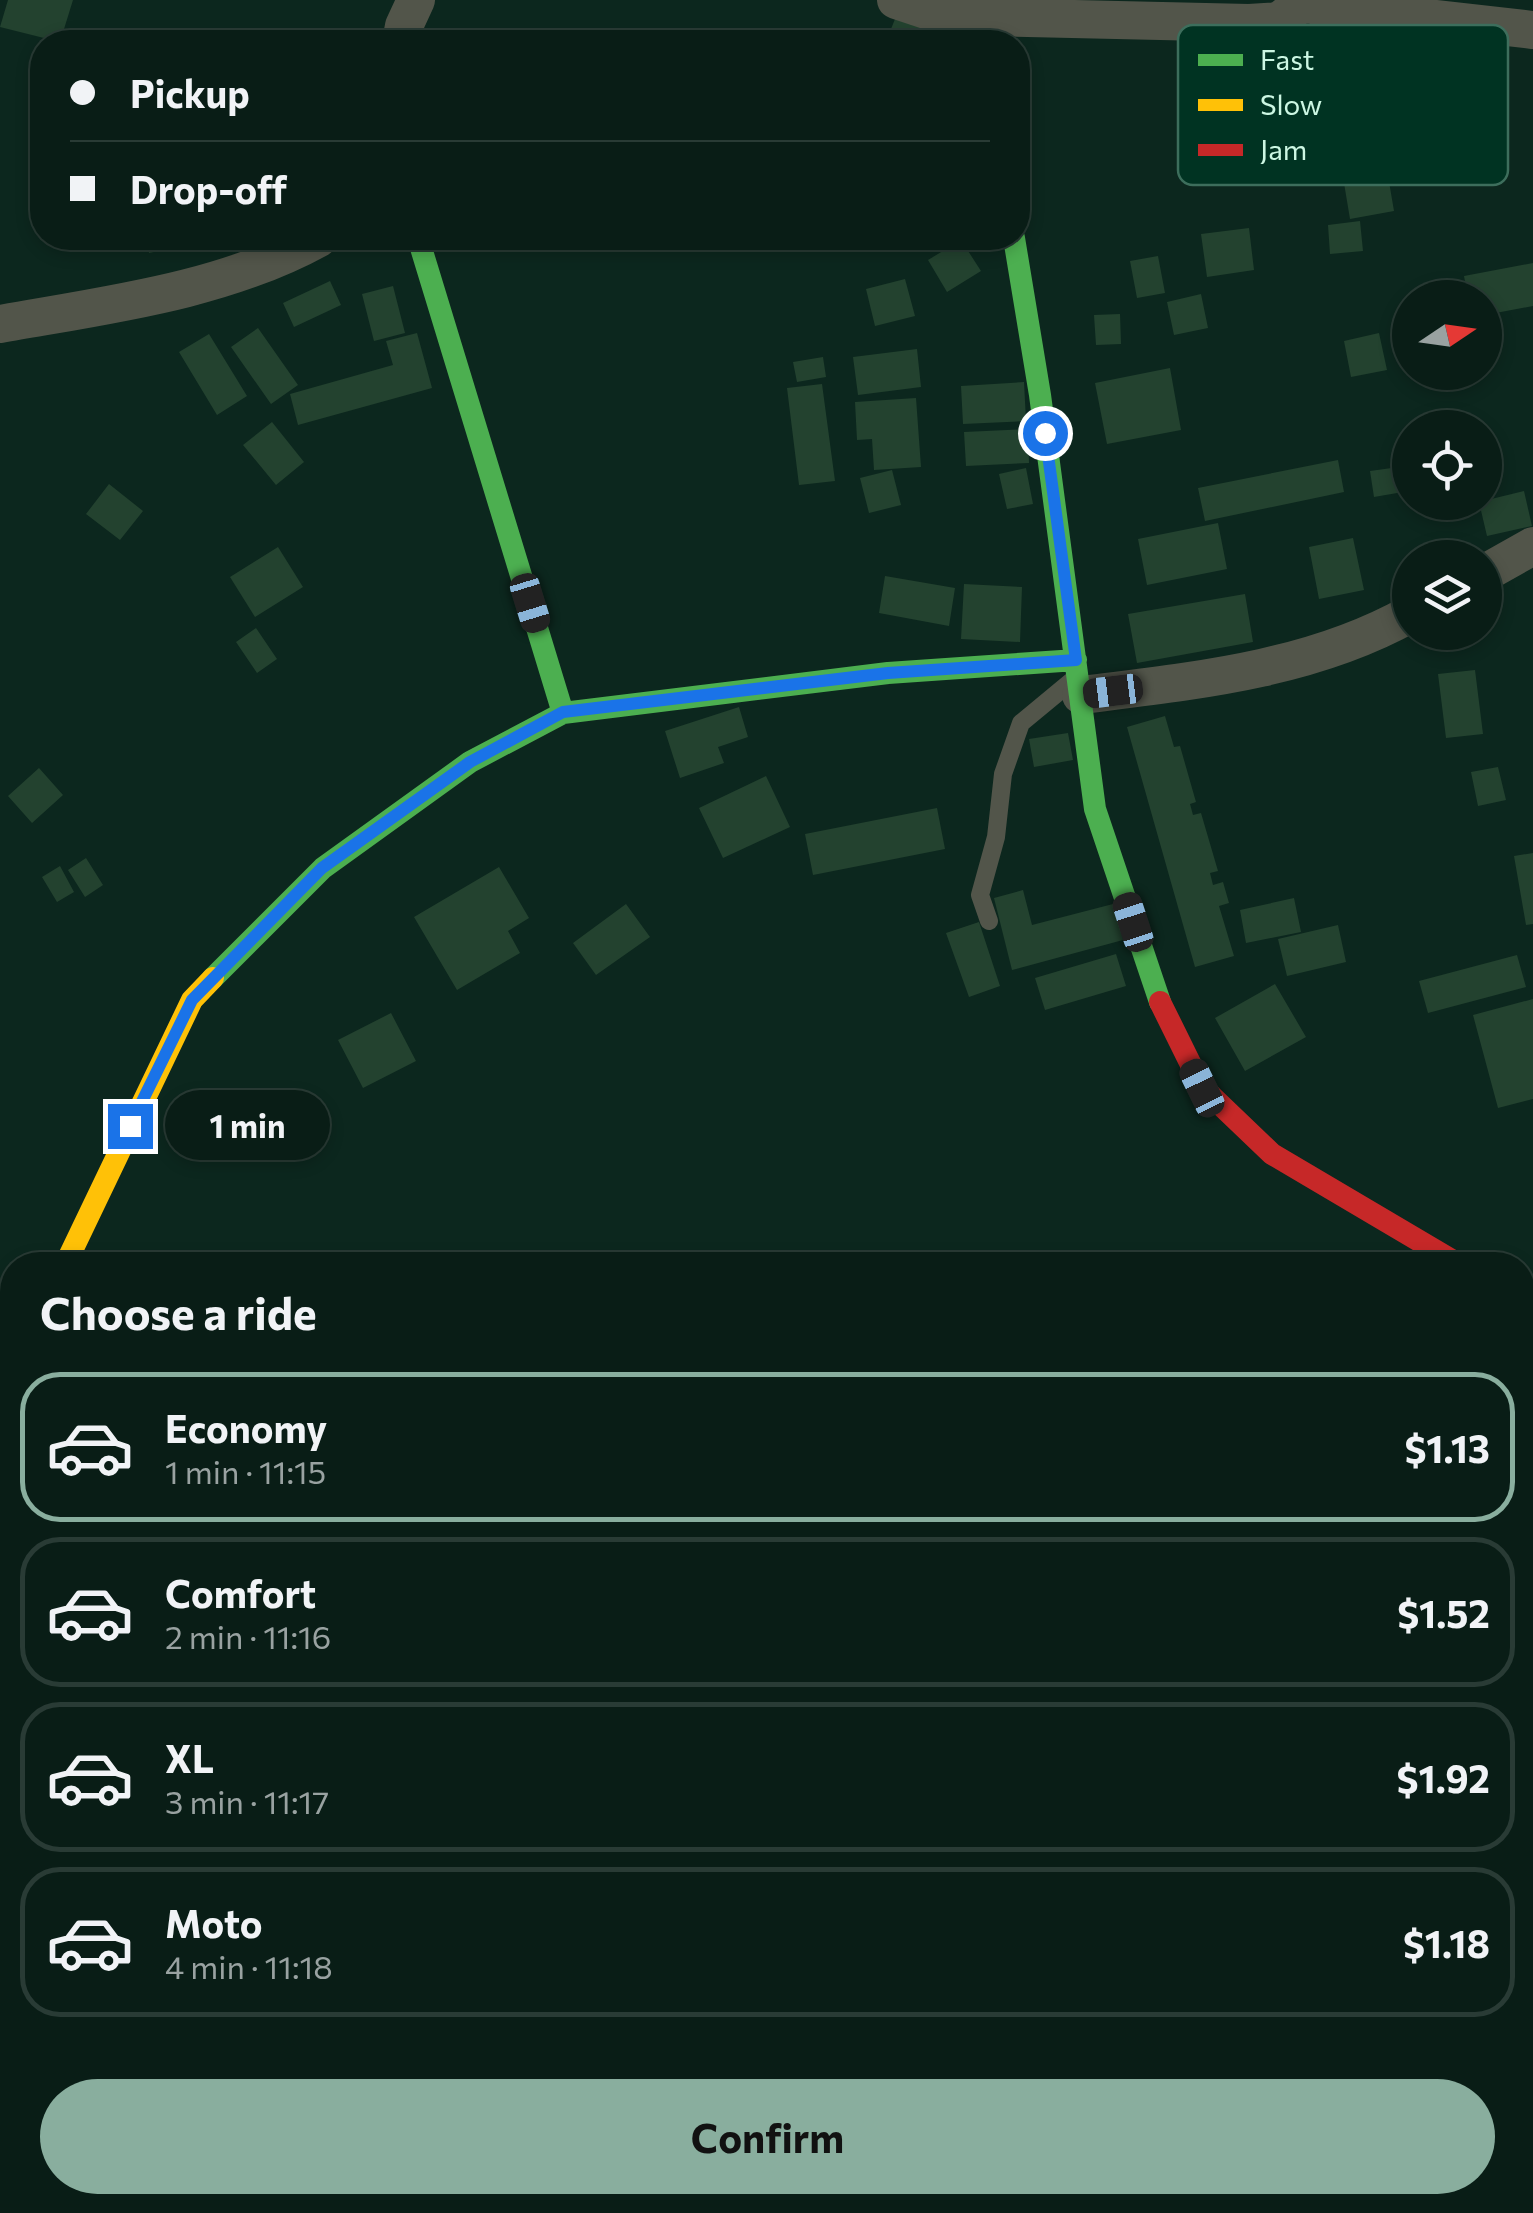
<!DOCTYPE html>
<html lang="en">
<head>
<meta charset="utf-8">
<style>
  :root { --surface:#091d16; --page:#172a23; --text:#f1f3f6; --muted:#99a2a1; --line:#293b35; --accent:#89ae9e }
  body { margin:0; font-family:Commissioner,sans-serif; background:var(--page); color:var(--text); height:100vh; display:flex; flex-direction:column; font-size:38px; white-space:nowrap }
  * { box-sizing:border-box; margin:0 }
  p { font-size:32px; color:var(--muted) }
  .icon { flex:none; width:55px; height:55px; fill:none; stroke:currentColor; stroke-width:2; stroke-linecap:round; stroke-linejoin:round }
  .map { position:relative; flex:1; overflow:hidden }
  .sheet { position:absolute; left:0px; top:1252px; width:1535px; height:962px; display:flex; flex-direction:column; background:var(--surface); border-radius:40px 40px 0 0; box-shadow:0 5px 15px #0003,0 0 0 2px var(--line) }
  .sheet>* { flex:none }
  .hud { position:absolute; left:30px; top:30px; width:1000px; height:220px; border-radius:40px; box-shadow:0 5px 15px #0003,0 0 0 2px var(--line); display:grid; align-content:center; height:220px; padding:0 40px; background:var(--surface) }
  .needle { width:65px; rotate:77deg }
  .fabs { position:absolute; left:1392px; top:280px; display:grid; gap:20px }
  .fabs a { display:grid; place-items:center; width:110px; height:110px; border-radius:50%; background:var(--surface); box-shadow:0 5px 15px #0003,0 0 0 2px var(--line); font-size:50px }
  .end { position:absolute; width:45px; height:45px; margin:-22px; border:12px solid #1a73e8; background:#fff; box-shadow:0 0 0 5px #fff }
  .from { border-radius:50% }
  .bubble { position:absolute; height:70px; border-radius:35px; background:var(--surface); box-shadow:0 5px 15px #0003,0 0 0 2px var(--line); font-size:32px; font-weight:700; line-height:70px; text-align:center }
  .car { position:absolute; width:30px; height:60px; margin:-30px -15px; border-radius:12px; box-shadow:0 0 8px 2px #0007; background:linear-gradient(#222 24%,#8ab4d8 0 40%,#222 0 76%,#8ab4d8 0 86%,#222 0) }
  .hud b { display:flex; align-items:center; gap:35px; height:95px; font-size:38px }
  .hud b+b { border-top:2px solid var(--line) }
  .hud i { width:25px; height:25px; background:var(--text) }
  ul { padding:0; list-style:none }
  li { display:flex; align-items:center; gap:30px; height:150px; margin:0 20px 15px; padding:0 20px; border:5px solid var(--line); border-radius:40px }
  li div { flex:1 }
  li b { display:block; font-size:38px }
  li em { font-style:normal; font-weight:700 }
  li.current { border-color:var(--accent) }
  li>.icon { width:90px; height:90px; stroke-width:1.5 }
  h2 { padding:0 40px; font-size:45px; line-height:120px }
  .button { display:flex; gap:20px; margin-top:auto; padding:20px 40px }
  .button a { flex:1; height:115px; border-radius:60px; background:var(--accent); color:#111; font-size:40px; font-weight:700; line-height:115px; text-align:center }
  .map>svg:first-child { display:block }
  .building { fill:#23422f }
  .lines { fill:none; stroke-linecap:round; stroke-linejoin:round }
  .lane { stroke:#52554a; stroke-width:18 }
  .street { stroke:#52554a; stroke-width:38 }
  .fast { stroke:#4caf50; stroke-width:22 }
  .slow { stroke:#ffc107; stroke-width:22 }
  .jam { stroke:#c62828; stroke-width:22 }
  .route { stroke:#1a73e8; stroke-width:12 }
  .key { fill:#032; stroke:#3d6e5c; stroke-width:2.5 }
  .key-label { font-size:28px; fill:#ccf7e3 }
</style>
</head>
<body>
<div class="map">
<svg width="1533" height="2213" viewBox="0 0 1533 2213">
  <rect width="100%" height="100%" fill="#0c271e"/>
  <path class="building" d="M 8,0 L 73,0 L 60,42 L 0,27 Z
    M 897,14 L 928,27 L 922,42 L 891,29 Z
    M 1385,158 L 1394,211 L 1350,219 L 1341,165 Z
    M 1360,221 L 1363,251 L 1330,254 L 1328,225 Z
    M 1249,228 L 1254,270 L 1207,277 L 1201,234 Z
    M 146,238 L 186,238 L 188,245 L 149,253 Z
    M 189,238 L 234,238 L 234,239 L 192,250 Z
    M 961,240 L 981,271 L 947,292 L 928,260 Z
    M 1158,256 L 1165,293 L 1137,298 L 1130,261 Z
    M 1533,263 L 1533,306 L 1485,315 L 1485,298 L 1468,298 L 1464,276 Z
    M 905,279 L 915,316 L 875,326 L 866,289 Z
    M 330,281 L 341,305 L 294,327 L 283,303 Z
    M 393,286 L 405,333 L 374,341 L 362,294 Z
    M 1201,294 L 1208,328 L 1174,335 L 1167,302 Z
    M 1120,314 L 1121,344 L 1096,345 L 1094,315 Z
    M 258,328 L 298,385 L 271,404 L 231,347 Z
    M 417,333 L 432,388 L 298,425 L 290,394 L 393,365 L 386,341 Z
    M 1379,333 L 1387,370 L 1351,377 L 1344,341 Z
    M 209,334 L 247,396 L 217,415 L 179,352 Z
    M 917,349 L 921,387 L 858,395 L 853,357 Z
    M 823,357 L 826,377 L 797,382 L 793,362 Z
    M 1170,368 L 1181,430 L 1107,444 L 1095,383 Z
    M 1024,382 L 1026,421 L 963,424 L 961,386 Z
    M 822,384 L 835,481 L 799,485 L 787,388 Z
    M 916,398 L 921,467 L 874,470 L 872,439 L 857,440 L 855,402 Z
    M 272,422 L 304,462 L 276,485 L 243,445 Z
    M 1028,429 L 1029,463 L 966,466 L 964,432 Z
    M 1338,460 L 1344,492 L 1205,521 L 1198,488 Z
    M 1399,467 L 1403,492 L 1374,497 L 1370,471 Z
    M 1026,468 L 1033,504 L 1007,509 L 999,474 Z
    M 892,470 L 901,505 L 869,513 L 860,478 Z
    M 109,484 L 143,511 L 120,540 L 86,514 Z
    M 1524,491 L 1532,526 L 1487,536 L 1479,502 Z
    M 1218,523 L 1227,569 L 1147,585 L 1138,539 Z
    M 1353,538 L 1364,590 L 1319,599 L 1309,547 Z
    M 278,547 L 303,587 L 255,617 L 230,577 Z
    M 885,576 L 955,588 L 949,626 L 879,613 Z
    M 964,584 L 1022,587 L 1020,642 L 961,639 Z
    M 1245,594 L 1253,642 L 1137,663 L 1128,614 Z
    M 256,628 L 277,659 L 257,673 L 236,642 Z
    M 1475,670 L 1483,734 L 1446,738 L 1438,674 Z
    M 739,707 L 748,737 L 718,747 L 724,763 L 680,778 L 665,731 Z
    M 1165,716 L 1174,747 L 1180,746 L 1196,802 L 1190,804 L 1193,815 L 1201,813 L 1218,871 L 1210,873 L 1213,885 L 1223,882 L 1229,903 L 1219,906 L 1234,956 L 1195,967 L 1127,727 Z
    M 1068,733 L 1073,760 L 1034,767 L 1029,739 Z
    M 1498,767 L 1506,800 L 1478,806 L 1471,772 Z
    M 39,768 L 63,795 L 32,823 L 8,796 Z
    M 766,776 L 790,827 L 723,858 L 699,808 Z
    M 937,808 L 945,849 L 813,875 L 805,834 Z
    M 1533,853 L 1533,924 L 1526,925 L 1514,856 Z
    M 86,858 L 103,885 L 85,897 L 68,870 Z
    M 60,866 L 74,892 L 57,902 L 42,877 Z
    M 499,867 L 529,918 L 508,931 L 520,953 L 457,990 L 414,917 Z
    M 1023,890 L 1032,925 L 1113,904 L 1123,940 L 1012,970 L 994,898 Z
    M 1294,898 L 1301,932 L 1246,943 L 1240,910 Z
    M 626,904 L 650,937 L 596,975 L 573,943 Z
    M 979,922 L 1000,986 L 969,997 L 946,933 Z
    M 1338,925 L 1346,962 L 1287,976 L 1278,939 Z
    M 1116,954 L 1126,986 L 1045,1010 L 1035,978 Z
    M 1517,955 L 1526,987 L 1428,1013 L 1419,981 Z
    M 1275,984 L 1306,1037 L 1245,1071 L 1215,1018 Z
    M 1533,999 L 1533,1099 L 1498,1108 L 1473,1015 Z
    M 391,1013 L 416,1061 L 363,1088 L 338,1040 Z
    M 12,1779 L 12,1830 L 0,1830 L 0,1780 Z"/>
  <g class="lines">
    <path class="lane" d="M 989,921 L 980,895 L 996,837 L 1003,774 L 1021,723 L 1073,680"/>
    <path class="street" d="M 896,0 L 944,16 L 959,36
      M 1304,4 L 1533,30
      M 944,16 L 1249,23 L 1279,21 L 1306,0
      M 401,42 L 404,26 L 416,0
      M 0,324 C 107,305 223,291 319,238
      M 1485,573 L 1533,546
      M 1081,695 C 1193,681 1310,670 1410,614
      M 1522,1298 L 1533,1304
      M 0,1413 L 12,1385"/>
    <path class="fast" d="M 418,238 L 563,713
      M 1014,238 L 1040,395 L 1095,809 L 1160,1002
      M 213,978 L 323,868 L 470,762 L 563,713 L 888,673 L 1076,660"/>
    <path class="slow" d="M 65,1265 L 192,1000 L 213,978"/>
    <path class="jam" d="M 1160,1002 L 1202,1087 L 1272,1154 L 1460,1265"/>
  </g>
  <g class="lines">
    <path class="route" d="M 130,1126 L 192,1000 L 322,868 L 470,762 L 563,712 L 888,673 L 1076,660 L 1045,433"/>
  </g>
  <rect x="1178" y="25" width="330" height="160" rx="15" class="key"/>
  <rect x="1198" y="54" width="45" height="12" fill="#4caf50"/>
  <rect x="1198" y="99" width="45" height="12" fill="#ffc107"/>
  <rect x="1198" y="144" width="45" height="12" fill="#c62828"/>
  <g class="key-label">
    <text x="1260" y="70">Fast</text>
    <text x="1260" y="115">Slow</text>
    <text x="1260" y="160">Jam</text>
  </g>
</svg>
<div class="fabs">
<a><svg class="needle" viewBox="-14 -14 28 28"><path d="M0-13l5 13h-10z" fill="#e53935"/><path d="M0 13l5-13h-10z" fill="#99a2a1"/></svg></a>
<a><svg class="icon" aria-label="locate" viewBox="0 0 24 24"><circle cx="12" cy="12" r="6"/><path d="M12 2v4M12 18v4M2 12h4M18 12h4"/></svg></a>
<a><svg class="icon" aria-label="layers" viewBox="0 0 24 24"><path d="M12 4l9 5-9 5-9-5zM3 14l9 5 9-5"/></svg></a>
</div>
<i class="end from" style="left:1045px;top:433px"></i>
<i class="end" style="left:130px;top:1126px"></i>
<div class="bubble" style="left:165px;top:1090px;width:165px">1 min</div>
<i class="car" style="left:530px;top:603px;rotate:163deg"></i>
<i class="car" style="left:1113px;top:691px;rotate:263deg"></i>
<i class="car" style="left:1133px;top:922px;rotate:342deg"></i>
<i class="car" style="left:1202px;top:1088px;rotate:334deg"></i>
<div class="hud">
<b><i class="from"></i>Pickup</b>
<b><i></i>Drop-off</b>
</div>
<section class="sheet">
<h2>Choose a ride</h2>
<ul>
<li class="current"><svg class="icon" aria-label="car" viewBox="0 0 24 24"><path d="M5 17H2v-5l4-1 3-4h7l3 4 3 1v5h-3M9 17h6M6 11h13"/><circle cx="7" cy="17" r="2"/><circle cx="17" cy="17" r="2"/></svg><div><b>Economy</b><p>1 min · 11:15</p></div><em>$1.13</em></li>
<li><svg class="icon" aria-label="car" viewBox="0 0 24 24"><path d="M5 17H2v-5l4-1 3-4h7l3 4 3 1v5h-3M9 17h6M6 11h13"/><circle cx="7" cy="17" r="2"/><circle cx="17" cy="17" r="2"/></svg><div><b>Comfort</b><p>2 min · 11:16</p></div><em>$1.52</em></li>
<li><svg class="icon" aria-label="car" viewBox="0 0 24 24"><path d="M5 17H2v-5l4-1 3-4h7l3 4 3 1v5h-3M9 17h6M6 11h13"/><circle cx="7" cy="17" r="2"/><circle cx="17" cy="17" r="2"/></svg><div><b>XL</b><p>3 min · 11:17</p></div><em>$1.92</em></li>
<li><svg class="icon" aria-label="car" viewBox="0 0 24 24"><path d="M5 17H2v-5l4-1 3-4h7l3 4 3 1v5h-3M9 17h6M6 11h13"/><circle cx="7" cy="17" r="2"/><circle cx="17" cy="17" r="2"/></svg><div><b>Moto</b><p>4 min · 11:18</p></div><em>$1.18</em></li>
</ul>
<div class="button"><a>Confirm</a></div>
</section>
</div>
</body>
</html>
